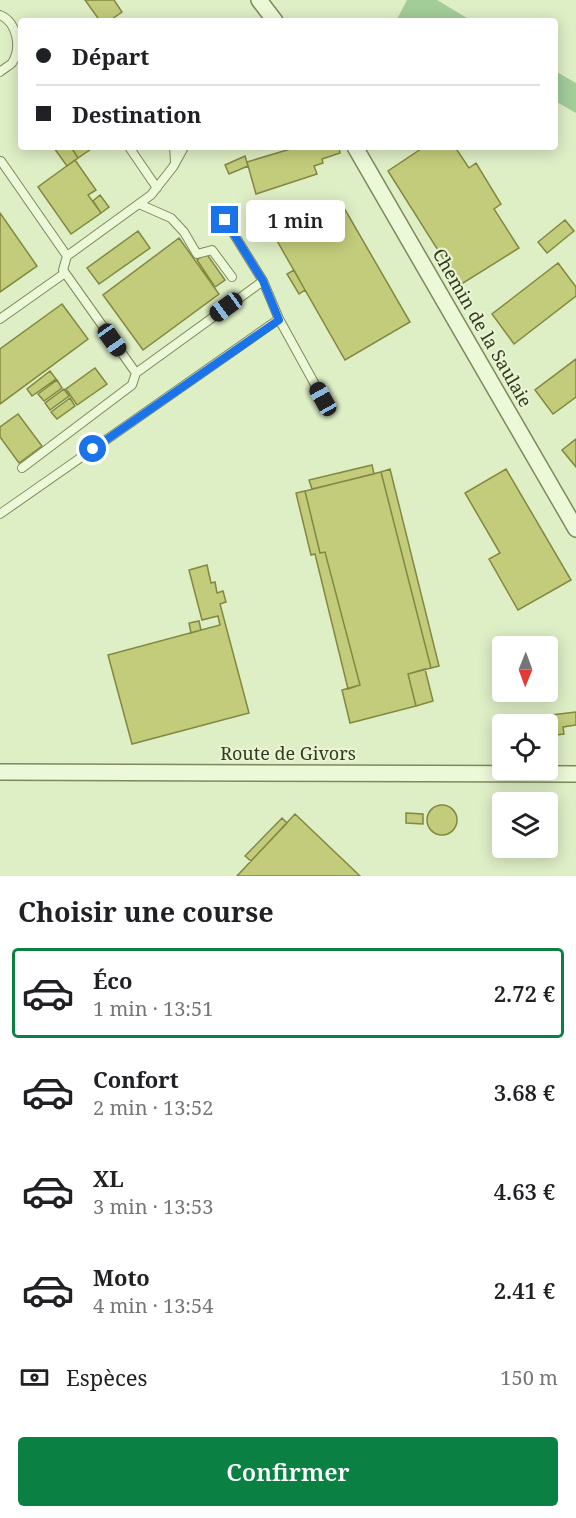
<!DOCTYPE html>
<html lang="fr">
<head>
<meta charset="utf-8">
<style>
  :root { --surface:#fff; --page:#f2f2f2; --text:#202124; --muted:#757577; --line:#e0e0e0; --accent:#0b8043 }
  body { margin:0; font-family:"Noto Serif",serif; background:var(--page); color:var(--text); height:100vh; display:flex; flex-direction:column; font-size:22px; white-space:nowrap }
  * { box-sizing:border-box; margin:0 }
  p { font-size:20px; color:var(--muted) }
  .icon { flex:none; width:33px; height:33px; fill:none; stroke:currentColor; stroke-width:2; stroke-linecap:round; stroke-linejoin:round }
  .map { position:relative; height:876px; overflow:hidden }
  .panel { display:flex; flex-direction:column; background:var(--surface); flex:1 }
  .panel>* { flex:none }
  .hud { position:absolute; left:18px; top:18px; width:540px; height:132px; border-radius:6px; box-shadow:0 3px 15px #0003; display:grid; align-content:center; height:132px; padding:0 18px; background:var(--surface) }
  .needle { width:39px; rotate:181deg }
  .buttons { position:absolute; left:492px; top:636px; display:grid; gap:12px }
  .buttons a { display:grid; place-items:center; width:66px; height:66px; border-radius:6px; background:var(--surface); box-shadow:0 3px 15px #0003; font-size:30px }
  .end { position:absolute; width:27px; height:27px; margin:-14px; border:8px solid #1a73e8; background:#fff; box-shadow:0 0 0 3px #fff }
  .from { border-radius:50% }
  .bubble { position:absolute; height:42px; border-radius:6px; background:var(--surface); box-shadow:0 3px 15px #0003; font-size:20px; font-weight:600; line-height:42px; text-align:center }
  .car { position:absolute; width:18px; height:36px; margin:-18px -9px; border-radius:8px; box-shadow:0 0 4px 2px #0007; background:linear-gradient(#222 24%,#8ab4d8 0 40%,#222 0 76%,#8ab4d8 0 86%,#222 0) }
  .hud b { display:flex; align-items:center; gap:21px; height:57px; font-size:22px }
  .hud b+b { border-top:2px solid var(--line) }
  .hud i { width:15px; height:15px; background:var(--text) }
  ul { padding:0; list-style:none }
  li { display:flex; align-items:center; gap:18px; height:90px; margin:0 12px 9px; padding:0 6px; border:3px solid transparent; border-radius:6px }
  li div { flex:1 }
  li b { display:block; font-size:22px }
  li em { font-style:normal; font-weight:600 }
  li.current { border-color:var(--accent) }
  li>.icon { width:54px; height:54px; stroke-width:1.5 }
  h2 { padding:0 18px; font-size:27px; line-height:72px }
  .pay { display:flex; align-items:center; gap:15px; height:66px; padding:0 18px; font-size:22px }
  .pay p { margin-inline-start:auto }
  .cta { display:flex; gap:12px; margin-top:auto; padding:12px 18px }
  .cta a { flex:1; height:69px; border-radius:6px; background:var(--accent); color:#fff; font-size:24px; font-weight:600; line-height:69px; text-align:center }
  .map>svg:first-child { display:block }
  .green { fill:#a2cc98 }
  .building { fill:#c3cc7b; stroke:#828841; stroke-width:1.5 }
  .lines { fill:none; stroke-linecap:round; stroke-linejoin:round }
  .lane-casing { stroke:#7e895b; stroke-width:10 }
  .street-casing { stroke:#7e895b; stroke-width:18 }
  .lane { stroke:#ecf9d8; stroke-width:8 }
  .street { stroke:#ecf9d8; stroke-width:15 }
  .route { stroke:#1a73e8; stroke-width:8 }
  .labels { text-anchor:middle; stroke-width:4.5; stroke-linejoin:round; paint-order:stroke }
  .street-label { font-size:18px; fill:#34391f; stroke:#e8f5d4 }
</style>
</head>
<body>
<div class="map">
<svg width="576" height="876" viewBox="0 0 576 876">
  <rect width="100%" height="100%" fill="#deeec5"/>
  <path class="green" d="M 407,0 L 437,0 L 472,21 L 396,21 Z
    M 555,71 L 576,83 L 576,113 L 555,101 Z"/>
  <path class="building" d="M 85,0 L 114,0 L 122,12 L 109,21 L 100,21 Z
    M 55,147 L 71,147 L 78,158 L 67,166 L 54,148 Z
    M 71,147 L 94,147 L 78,158 Z
    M 297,147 L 339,147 L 340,153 L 322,159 L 323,163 L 314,166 L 317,174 L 256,194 L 247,162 Z
    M 424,147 L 455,147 L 469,168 L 476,163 L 501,204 L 494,209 L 519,248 L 460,285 L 388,171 Z
    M 245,156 L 248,166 L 229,174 L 225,165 Z
    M 75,160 L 96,190 L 88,195 L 101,213 L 71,234 L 38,187 Z
    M 100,195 L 109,207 L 101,213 L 93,201 Z
    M 340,201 L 410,322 L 345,360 L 276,239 Z
    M 0,213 L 37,266 L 0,292 Z
    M 565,220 L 574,231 L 547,253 L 538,242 Z
    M 283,222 L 286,228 L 267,238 L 263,232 Z
    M 138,231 L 150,248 L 99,284 L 87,268 Z
    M 179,238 L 219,294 L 143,350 L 103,295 Z
    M 206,253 L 225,280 L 215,287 L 197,260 Z
    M 558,263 L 576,287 L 576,296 L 514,344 L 492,314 Z
    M 294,270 L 305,290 L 299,294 L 287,274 Z
    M 62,304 L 88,339 L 0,404 L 0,349 Z
    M 576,359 L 576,397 L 553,414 L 535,390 Z
    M 95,368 L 107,384 L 77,405 L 66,389 Z
    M 50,371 L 56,379 L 32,396 L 27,389 Z
    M 57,380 L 62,388 L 44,401 L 38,394 Z
    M 64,389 L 69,396 L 50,410 L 45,403 Z
    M 70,398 L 75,406 L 57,419 L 51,412 Z
    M 18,414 L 42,446 L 19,463 L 0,437 L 0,427 Z
    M 576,439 L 576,467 L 562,450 Z
    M 372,465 L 374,474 L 312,489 L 309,480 Z
    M 390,469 L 439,666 L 431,668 L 381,472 Z
    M 506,469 L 571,580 L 518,610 L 489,559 L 500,553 L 465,493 Z
    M 381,472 L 431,668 L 408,674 L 416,706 L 350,723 L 342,690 L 360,685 L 325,552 L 320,553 L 305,491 Z
    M 305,491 L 320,553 L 325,552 L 360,685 L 348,689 L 315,554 L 311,555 L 296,493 Z
    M 207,565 L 211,583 L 215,582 L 217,593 L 223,591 L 226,602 L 220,604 L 249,713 L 132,744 L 108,655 L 220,625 L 218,616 L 202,620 L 189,570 Z
    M 199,621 L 201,630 L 191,633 L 189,623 Z
    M 425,669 L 433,701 L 416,706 L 408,674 Z
    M 576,712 L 576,725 L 563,727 L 564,734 L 548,736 L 548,724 L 542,724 L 543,716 Z
    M427 820a15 15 0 1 1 30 0a15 15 0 1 1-30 0Z
    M 406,813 L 423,814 L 423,824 L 406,823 Z
    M 295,814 L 360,876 L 237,876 Z
    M 282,818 L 287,823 L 251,861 L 245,856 Z"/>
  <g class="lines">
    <g class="lane-casing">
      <path id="lane" d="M 0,15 C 17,22 22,48 12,63 C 9,66 3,69 0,72
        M 129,147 L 157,188
        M 174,147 L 175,161
        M 0,161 L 1,161 L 67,256 L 63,270 L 136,373 L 263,281 L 225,220
        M 139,204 L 171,218 L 184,232 L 197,254 L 212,250 L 232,277
        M 67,256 L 151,195 L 173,167 L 184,147
        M 263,281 L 279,319
        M 0,319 L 65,273
        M 22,468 L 132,385 L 136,373
        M 0,514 L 279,319 L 323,399"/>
    </g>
    <g class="street-casing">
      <path id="street" d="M 259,0 L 275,21
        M 355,147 L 576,529
        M 0,772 L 576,774"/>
    </g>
    <use href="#lane" class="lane"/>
    <use href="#street" class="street"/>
  </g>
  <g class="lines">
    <path class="route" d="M 93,449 L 279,320 L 263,281 L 225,220"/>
  </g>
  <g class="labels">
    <g class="street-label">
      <text transform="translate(482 328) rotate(60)" y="6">Chemin de la Saulaie</text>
      <text x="288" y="760">Route de Givors</text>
    </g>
  </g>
</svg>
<div class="buttons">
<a><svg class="needle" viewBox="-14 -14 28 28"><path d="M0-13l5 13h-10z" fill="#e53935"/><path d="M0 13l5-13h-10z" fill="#757577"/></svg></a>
<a><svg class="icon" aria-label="locate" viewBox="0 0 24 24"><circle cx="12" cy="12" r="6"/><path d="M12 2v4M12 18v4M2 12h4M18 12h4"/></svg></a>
<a><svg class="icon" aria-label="layers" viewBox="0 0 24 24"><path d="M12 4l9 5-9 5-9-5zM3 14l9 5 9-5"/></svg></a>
</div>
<i class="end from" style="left:93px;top:449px"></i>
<i class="end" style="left:225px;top:220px"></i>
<div class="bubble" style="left:246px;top:200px;width:99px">1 min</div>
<i class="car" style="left:226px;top:307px;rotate:234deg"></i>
<i class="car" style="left:112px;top:340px;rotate:145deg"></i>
<i class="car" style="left:323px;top:399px;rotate:331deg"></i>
<div class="hud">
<b><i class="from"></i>Départ</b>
<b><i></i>Destination</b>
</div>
</div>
<section class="panel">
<h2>Choisir une course</h2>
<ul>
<li class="current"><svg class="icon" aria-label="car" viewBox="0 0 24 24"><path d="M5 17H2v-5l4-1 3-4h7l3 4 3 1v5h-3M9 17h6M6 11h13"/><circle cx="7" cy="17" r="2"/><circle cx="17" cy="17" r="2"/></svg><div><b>Éco</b><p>1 min · 13:51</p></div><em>2.72 €</em></li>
<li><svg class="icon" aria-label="car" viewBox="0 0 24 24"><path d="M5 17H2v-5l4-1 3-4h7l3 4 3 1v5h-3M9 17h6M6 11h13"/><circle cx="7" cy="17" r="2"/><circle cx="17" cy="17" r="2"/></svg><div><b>Confort</b><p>2 min · 13:52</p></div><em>3.68 €</em></li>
<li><svg class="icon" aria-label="car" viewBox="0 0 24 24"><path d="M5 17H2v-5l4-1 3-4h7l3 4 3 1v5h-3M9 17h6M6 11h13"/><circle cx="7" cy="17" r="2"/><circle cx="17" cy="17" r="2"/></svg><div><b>XL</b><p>3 min · 13:53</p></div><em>4.63 €</em></li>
<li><svg class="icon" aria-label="car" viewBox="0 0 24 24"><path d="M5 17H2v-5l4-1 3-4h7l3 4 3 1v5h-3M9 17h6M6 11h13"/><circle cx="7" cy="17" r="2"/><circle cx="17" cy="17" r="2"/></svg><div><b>Moto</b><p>4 min · 13:54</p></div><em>2.41 €</em></li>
</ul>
<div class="pay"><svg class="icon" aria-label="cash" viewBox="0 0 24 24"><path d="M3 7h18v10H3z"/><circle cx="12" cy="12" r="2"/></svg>Espèces<p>150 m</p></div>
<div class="cta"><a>Confirmer</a></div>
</section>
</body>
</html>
